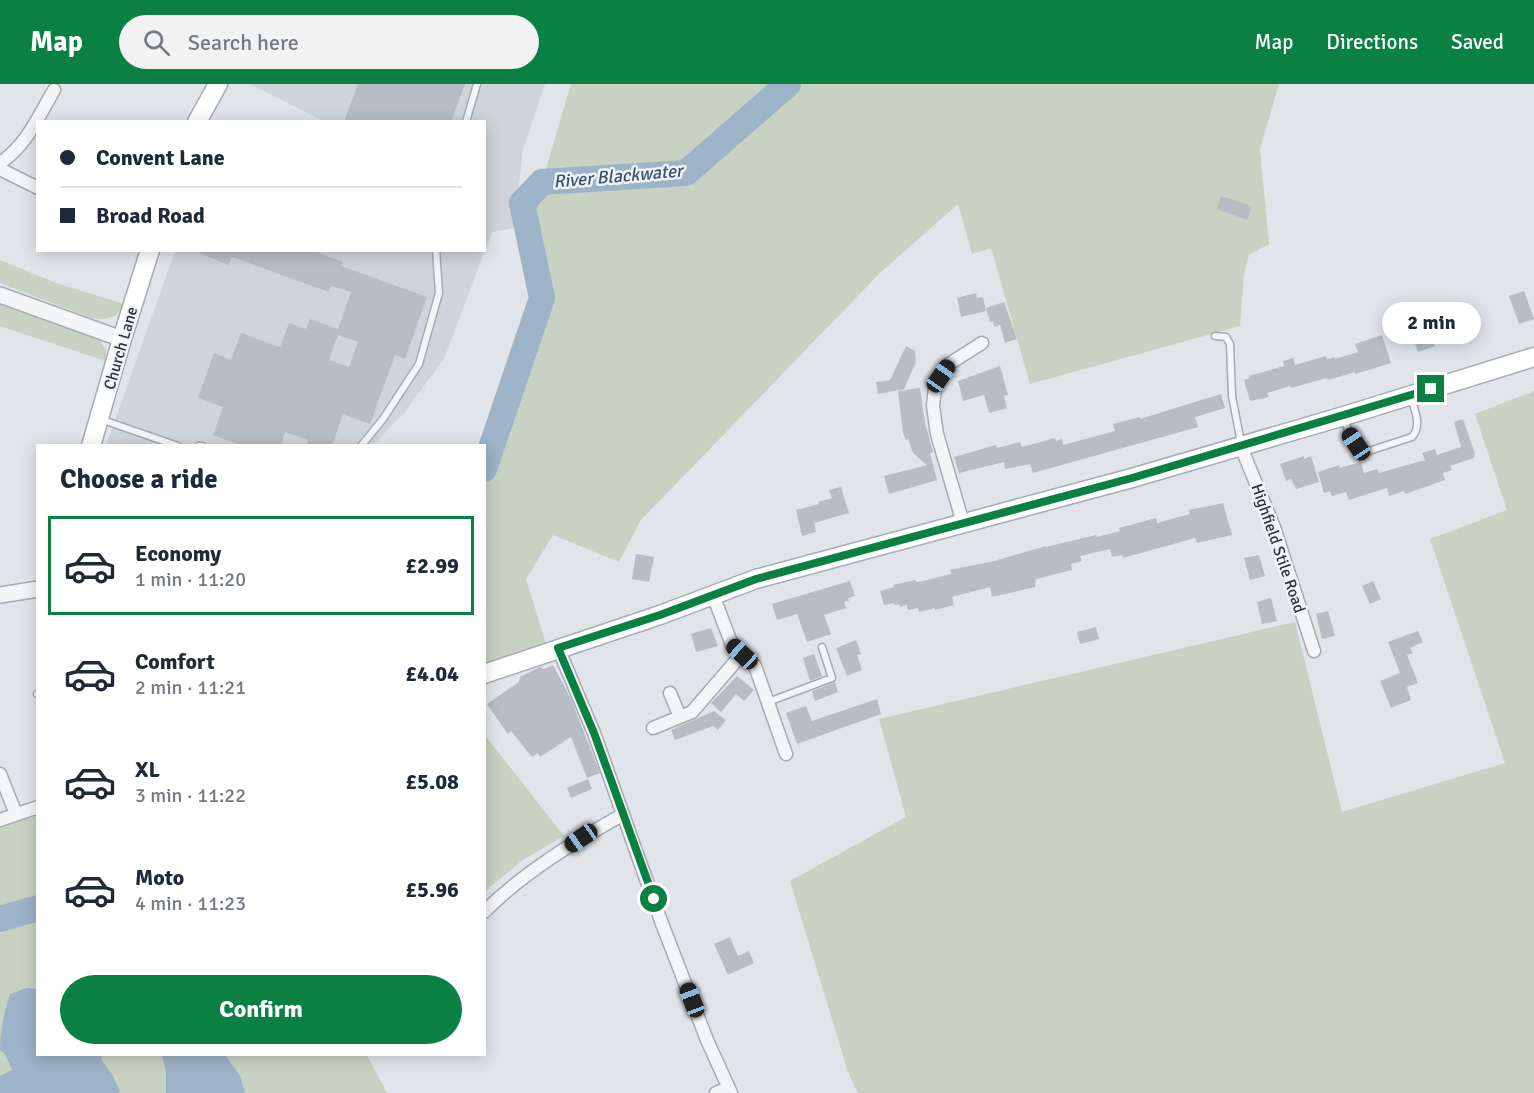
<!DOCTYPE html>
<html lang="en">
<head>
<meta charset="utf-8">
<style>
  :root { --surface:#fff; --page:#f2f2f3; --text:#1f2937; --muted:#747a83; --line:#e0e1e3; --accent:#0b8043 }
  body { margin:0; font-family:Signika,sans-serif; background:var(--page); color:var(--text); height:100vh; display:flex; flex-direction:column; font-size:22px; white-space:nowrap }
  * { box-sizing:border-box; margin:0 }
  p { font-size:20px; color:var(--muted) }
  .icon { flex:none; width:33px; height:33px; fill:none; stroke:currentColor; stroke-width:2; stroke-linecap:round; stroke-linejoin:round }
  .map { position:relative; flex:1; overflow:hidden }
  .drawer { position:absolute; left:36px; top:360px; width:450px; height:612px; display:flex; flex-direction:column; background:var(--surface); border-radius:0px; box-shadow:0 3px 15px #0003 }
  .drawer>* { flex:none }
  .guide { position:absolute; left:36px; top:36px; width:450px; height:132px; border-radius:0px; box-shadow:0 3px 15px #0003; display:grid; align-content:center; height:132px; padding:0 24px; background:var(--surface) }
  .end { position:absolute; width:27px; height:27px; margin:-14px; border:8px solid #0b8043; background:#fff; box-shadow:0 0 0 3px #fff }
  .from { border-radius:50% }
  .bubble { position:absolute; height:42px; border-radius:21px; background:var(--surface); box-shadow:0 3px 15px #0003; font-size:20px; font-weight:700; line-height:42px; text-align:center }
  .car { position:absolute; width:18px; height:36px; margin:-18px -9px; border-radius:8px; box-shadow:0 0 4px 2px #0007; background:linear-gradient(#222 24%,#8ab4d8 0 40%,#222 0 76%,#8ab4d8 0 86%,#222 0) }
  .guide b { display:flex; align-items:center; gap:21px; height:57px; font-size:22px }
  .guide b+b { border-top:2px solid var(--line) }
  .guide i { width:15px; height:15px; background:var(--text) }
  ul { padding:0; list-style:none }
  li { display:flex; align-items:center; gap:18px; height:99px; margin:0 12px 9px; padding:0 12px; border:3px solid transparent; border-radius:0px }
  li div { flex:1 }
  li b { display:block; font-size:22px }
  li em { font-style:normal; font-weight:700 }
  li.active { border-color:var(--accent) }
  li>.icon { width:54px; height:54px; stroke-width:1.5 }
  h2 { padding:0 24px; font-size:27px; line-height:72px }
  .action { display:flex; gap:12px; margin-top:auto; padding:12px 24px }
  .action a { flex:1; height:69px; border-radius:36px; background:var(--accent); color:#fff; font-size:24px; font-weight:700; line-height:69px; text-align:center }
  header { display:flex; align-items:center; gap:36px; box-sizing:border-box; height:84px; padding:0 30px; background:var(--accent); color:#fff }
  header strong { font-size:28px }
  nav { display:flex; gap:33px; margin-inline-start:auto; font-size:21px }
  .search { width:420px; height:54px; background:var(--page); display:flex; align-items:center; gap:15px; box-sizing:border-box; padding:0 21px; border-radius:33px; color:var(--muted); font-size:22px }
  .map>svg:first-child { display:block }
  .built { fill:#cfd3da }
  .green { fill:#c7d2c2 }
  .water { fill:#9db3c7 }
  .lines { fill:none; stroke-linecap:round; stroke-linejoin:round }
  .river { stroke:#9db3c7; stroke-width:26 }
  .building { fill:#b8bdc5; fill-rule:evenodd }
  .service-casing { stroke:#a6abb3; stroke-width:9 }
  .minor-casing { stroke:#a6abb3; stroke-width:15 }
  .tertiary-casing { stroke:#a6abb3; stroke-width:18 }
  .secondary-casing { stroke:#a6abb3; stroke-width:21 }
  .service { stroke:#f3f5f7; stroke-width:6 }
  .minor { stroke:#f3f5f7; stroke-width:12 }
  .tertiary { stroke:#f3f5f7; stroke-width:15 }
  .secondary { stroke:#fff; stroke-width:18 }
  .route { stroke:#0b8043; stroke-width:8 }
  .labels { text-anchor:middle; stroke-width:5; stroke-linejoin:round; paint-order:stroke }
  .street-label { font-size:16px; fill:#2a323f; stroke:#f0f3f6 }
  .water-label { font-size:18px; font-style:italic; fill:#365271; stroke:#f0f3f6 }
</style>
</head>
<body>
<header>
<strong>Map</strong>
<div class="search"><svg class="icon" aria-label="search" viewBox="0 0 24 24"><circle cx="10" cy="10" r="6"/><path d="M15 15l6 6"/></svg>Search here</div>
<nav><a>Map</a><a>Directions</a><a>Saved</a></nav>
</header>
<div class="map">
<svg width="1534" height="1009" viewBox="0 0 1534 1009">
  <rect width="100%" height="100%" fill="#e1e4e9"/>
  <path class="built" d="M 250,0 L 545,0 L 523,66 L 514,144 L 492,148 L 444,275 L 404,329 L 373,361 L 106,362 L 175,167 L 484,166 L 484,38 L 323,37 Z"/>
  <path class="green" d="M 571,0 L 1279,0 L 1260,65 L 1269,160 L 1249,171 L 1244,190 L 1240,242 L 1030,300 L 991,164 L 972,170 L 958,120 L 881,188 L 640,437 L 619,478 L 553,451 L 526,495 L 546,560 L 489,586 L 485,600 L 485,385 L 542,214 L 522,119 L 542,98 Z
    M 0,176 L 56,199 L 124,220 C 117,236 106,236 91,234 L 0,199 Z
    M 0,218 L 96,250 L 106,266 L 106,277 L 0,242 Z
    M 1534,307 L 1534,1009 L 858,1009 L 848,988 L 790,797 L 906,733 L 879,635 L 1295,538 L 1342,728 L 1505,679 L 1430,455 L 1507,426 L 1475,330 Z
    M 484,650 L 564,752 L 523,776 L 485,807 Z
    M 37,721 L 38,970 L 367,971 L 387,1009 L 0,1009 L 0,736 Z"/>
  <path class="water" d="M 27,904 L 37,905 L 38,970 L 101,971 L 102,977 L 112,990 L 120,1007 L 118,1009 L 0,1009 L 0,992 L 12,986 L 5,970 L 0,966 C 0,946 4,929 10,910 Z
    M 162,971 L 225,971 L 240,992 L 245,1009 L 166,1009 L 166,988 Z"/>
  <g class="lines">
    <path class="river" d="M 484,385 L 542,214 L 522,119 L 542,98 L 686,89 L 788,0
      M 0,835 L 38,824"/>
  </g>
  <path class="building" d="M 358,0 L 465,0 L 451,38 L 344,38 Z
    M 1221,112 L 1252,122 L 1247,136 L 1217,125 Z
    M 193,166 L 311,166 L 343,178 L 341,182 L 427,213 L 405,275 L 395,271 L 370,340 L 343,330 L 332,362 L 306,362 L 308,356 L 285,348 L 281,362 L 242,362 L 213,351 L 223,323 L 198,314 L 214,269 L 231,276 L 241,249 L 280,263 L 289,239 L 306,245 L 310,235 L 338,245 L 351,208 L 331,202 L 329,208 L 232,173 L 228,181 ZM 338,251 L 358,258 L 349,283 L 329,276 Z
    M 1524,207 L 1534,235 L 1519,240 L 1509,212 Z
    M 976,209 L 977,214 L 983,213 L 986,227 L 961,233 L 957,214 Z
    M 1004,218 L 1017,255 L 1005,259 L 1000,241 L 994,243 L 993,237 L 990,238 L 986,224 Z
    M 1428,239 L 1435,262 L 1418,268 L 1410,245 Z
    M 1382,251 L 1391,279 L 1355,290 L 1355,288 L 1328,296 L 1327,294 L 1291,304 L 1290,302 L 1267,309 L 1269,313 L 1250,317 L 1244,296 L 1250,294 L 1249,292 L 1284,282 L 1283,277 L 1293,274 L 1295,281 L 1326,272 L 1327,275 L 1335,273 L 1335,275 L 1358,268 L 1355,260 Z
    M 906,262 L 915,267 L 916,278 L 904,305 L 878,310 L 876,298 L 890,296 Z
    M 1000,282 L 1008,311 L 1004,312 L 1007,324 L 989,329 L 984,311 L 963,317 L 958,297 Z
    M 920,304 L 925,339 L 933,368 L 930,369 L 937,396 L 889,410 L 884,392 L 927,381 L 913,369 L 908,355 L 906,356 L 903,349 L 898,307 Z
    M 1221,310 L 1225,324 L 1195,333 L 1198,343 L 1033,389 L 1030,380 L 1005,385 L 1004,378 L 959,389 L 954,373 L 996,361 L 997,364 L 1020,358 L 1022,363 L 1055,354 L 1056,357 L 1062,355 L 1063,361 L 1115,347 L 1113,340 L 1140,333 L 1140,335 Z
    M 1463,335 L 1475,370 L 1474,374 L 1450,382 L 1452,386 L 1443,389 L 1445,396 L 1405,410 L 1404,407 L 1389,412 L 1387,404 L 1349,416 L 1346,408 L 1332,412 L 1330,407 L 1324,409 L 1318,388 L 1339,381 L 1340,384 L 1361,378 L 1364,389 L 1377,385 L 1379,389 L 1425,376 L 1422,369 L 1435,365 L 1437,371 L 1461,363 L 1454,338 Z
    M 1304,372 L 1304,375 L 1311,372 L 1319,398 L 1296,405 L 1291,395 L 1286,397 L 1280,380 Z
    M 841,403 L 849,429 L 814,439 L 816,448 L 802,452 L 796,426 L 819,420 L 818,418 L 832,414 L 829,406 Z
    M 1223,419 L 1232,451 L 1197,459 L 1195,454 L 1123,474 L 1122,471 L 1112,473 L 1110,465 L 1080,472 L 1082,477 L 1071,480 L 1072,486 L 1036,495 L 1035,503 L 992,513 L 990,503 L 952,513 L 954,521 L 935,526 L 935,524 L 919,528 L 918,524 L 908,526 L 907,521 L 900,523 L 899,520 L 894,521 L 894,519 L 884,521 L 880,507 L 894,503 L 893,501 L 915,496 L 916,498 L 919,498 L 951,490 L 950,486 L 994,477 L 1046,462 L 1046,463 L 1096,451 L 1097,453 L 1120,447 L 1119,444 L 1156,434 L 1157,439 L 1190,430 L 1189,426 Z
    M 636,470 L 654,473 L 649,498 L 632,495 Z
    M 1259,471 L 1265,492 L 1250,496 L 1244,474 Z
    M 850,497 L 855,512 L 848,514 L 849,517 L 844,518 L 846,524 L 824,531 L 831,550 L 807,558 L 797,530 L 777,536 L 772,520 Z
    M 1373,497 L 1381,515 L 1370,520 L 1362,502 Z
    M 1271,514 L 1277,537 L 1262,540 L 1257,518 Z
    M 1328,527 L 1335,552 L 1322,555 L 1316,530 Z
    M 1096,543 L 1099,555 L 1080,560 L 1077,548 Z
    M 711,544 L 718,562 L 696,568 L 691,550 Z
    M 1418,547 L 1423,558 L 1410,564 L 1413,569 L 1407,571 L 1418,599 L 1407,603 L 1411,616 L 1391,624 L 1380,597 L 1400,589 L 1388,558 Z
    M 856,556 L 861,570 L 857,571 L 862,586 L 847,592 L 836,564 Z
    M 814,570 L 822,592 L 810,597 L 803,574 Z
    M 553,581 L 571,615 L 600,689 L 587,694 L 571,653 L 540,673 L 538,669 L 532,673 L 511,647 L 508,650 L 487,620 L 519,598 L 520,593 L 540,583 L 544,585 Z
    M 737,592 L 754,606 L 744,617 L 736,610 L 721,628 L 711,619 Z
    M 835,598 L 838,608 L 815,617 L 812,607 Z
    M 877,615 L 881,630 L 797,660 L 786,629 L 806,622 L 812,637 Z
    M 714,627 L 726,636 L 718,646 L 713,642 L 675,656 L 671,646 Z
    M 588,695 L 592,705 L 571,714 L 567,704 Z
    M 730,853 L 738,872 L 749,867 L 754,879 L 728,891 L 714,860 Z"/>
  <g class="lines">
    <g class="service-casing">
      <path id="service" d="M 466,38 L 477,0
        M 1215,252 L 1226,253 L 1230,260 L 1232,312 L 1241,359
        M 1344,333 C 1348,349 1352,361 1369,367 L 1412,353 C 1422,342 1415,327 1411,314
        M 100,335 L 178,362
        M 199,362 L 202,362
        M 361,362 L 383,335 L 419,280 L 439,209 L 436,166
        M 37,610 L 38,610
        M 768,618 L 832,594 L 822,563"/>
    </g>
    <g class="minor-casing">
      <path id="minor" d="M 0,79 C 26,62 39,32 54,6
        M 0,85 L 38,104
        M 1241,363 L 1274,443 L 1314,567
        M 963,439 L 937,350 L 933,322 L 935,304 L 949,280 L 982,259
        M 713,511 L 732,561 L 755,582 L 786,670
        M 558,564 L 594,649 L 661,837 L 707,956 L 731,1009
        M 670,609 L 680,633
        M 653,644 L 692,628 L 742,570
        M 0,690 L 16,730
        M 0,736 L 38,723
        M 484,828 C 524,788 574,758 622,731
        M 716,1009 L 728,1004"/>
    </g>
    <g class="tertiary-casing">
      <path id="tertiary" d="M 0,211 L 122,255
        M 0,511 L 38,505"/>
    </g>
    <g class="secondary-casing">
      <path id="secondary" d="M 197,38 L 218,0
        M 91,362 L 122,255 L 150,166
        M 484,590 L 660,531 L 756,495 L 1132,394 L 1344,332 L 1534,273"/>
    </g>
    <use href="#service" class="service"/>
    <use href="#minor" class="minor"/>
    <use href="#tertiary" class="tertiary"/>
    <use href="#secondary" class="secondary"/>
  </g>
  <g class="lines">
    <path class="route" d="M 654,815 L 594,649 L 558,564 L 660,531 L 756,495 L 1132,394 L 1431,305"/>
  </g>
  <g class="labels">
    <g class="street-label">
      <text transform="translate(120 264) rotate(-74)" y="6">Church Lane</text>
      <text transform="translate(1279 464) rotate(71)" y="6">Highfield Stile Road</text>
    </g>
    <g class="water-label">
      <text transform="translate(618 92) rotate(-5)" y="6">River Blackwater</text>
    </g>
  </g>
</svg>
<i class="end from" style="left:654px;top:815px"></i>
<i class="end" style="left:1431px;top:305px"></i>
<div class="bubble" style="left:1382px;top:218px;width:99px">2 min</div>
<i class="car" style="left:941px;top:292px;rotate:35deg"></i>
<i class="car" style="left:1356px;top:360px;rotate:326deg"></i>
<i class="car" style="left:742px;top:570px;rotate:313deg"></i>
<i class="car" style="left:581px;top:754px;rotate:235deg"></i>
<i class="car" style="left:692px;top:916px;rotate:339deg"></i>
<div class="guide">
<b><i class="from"></i>Convent Lane</b>
<b><i></i>Broad Road</b>
</div>
<section class="drawer">
<h2>Choose a ride</h2>
<ul>
<li class="active"><svg class="icon" aria-label="car" viewBox="0 0 24 24"><path d="M5 17H2v-5l4-1 3-4h7l3 4 3 1v5h-3M9 17h6M6 11h13"/><circle cx="7" cy="17" r="2"/><circle cx="17" cy="17" r="2"/></svg><div><b>Economy</b><p>1 min · 11:20</p></div><em>£2.99</em></li>
<li><svg class="icon" aria-label="car" viewBox="0 0 24 24"><path d="M5 17H2v-5l4-1 3-4h7l3 4 3 1v5h-3M9 17h6M6 11h13"/><circle cx="7" cy="17" r="2"/><circle cx="17" cy="17" r="2"/></svg><div><b>Comfort</b><p>2 min · 11:21</p></div><em>£4.04</em></li>
<li><svg class="icon" aria-label="car" viewBox="0 0 24 24"><path d="M5 17H2v-5l4-1 3-4h7l3 4 3 1v5h-3M9 17h6M6 11h13"/><circle cx="7" cy="17" r="2"/><circle cx="17" cy="17" r="2"/></svg><div><b>XL</b><p>3 min · 11:22</p></div><em>£5.08</em></li>
<li><svg class="icon" aria-label="car" viewBox="0 0 24 24"><path d="M5 17H2v-5l4-1 3-4h7l3 4 3 1v5h-3M9 17h6M6 11h13"/><circle cx="7" cy="17" r="2"/><circle cx="17" cy="17" r="2"/></svg><div><b>Moto</b><p>4 min · 11:23</p></div><em>£5.96</em></li>
</ul>
<div class="action"><a>Confirm</a></div>
</section>
</div>
</body>
</html>
